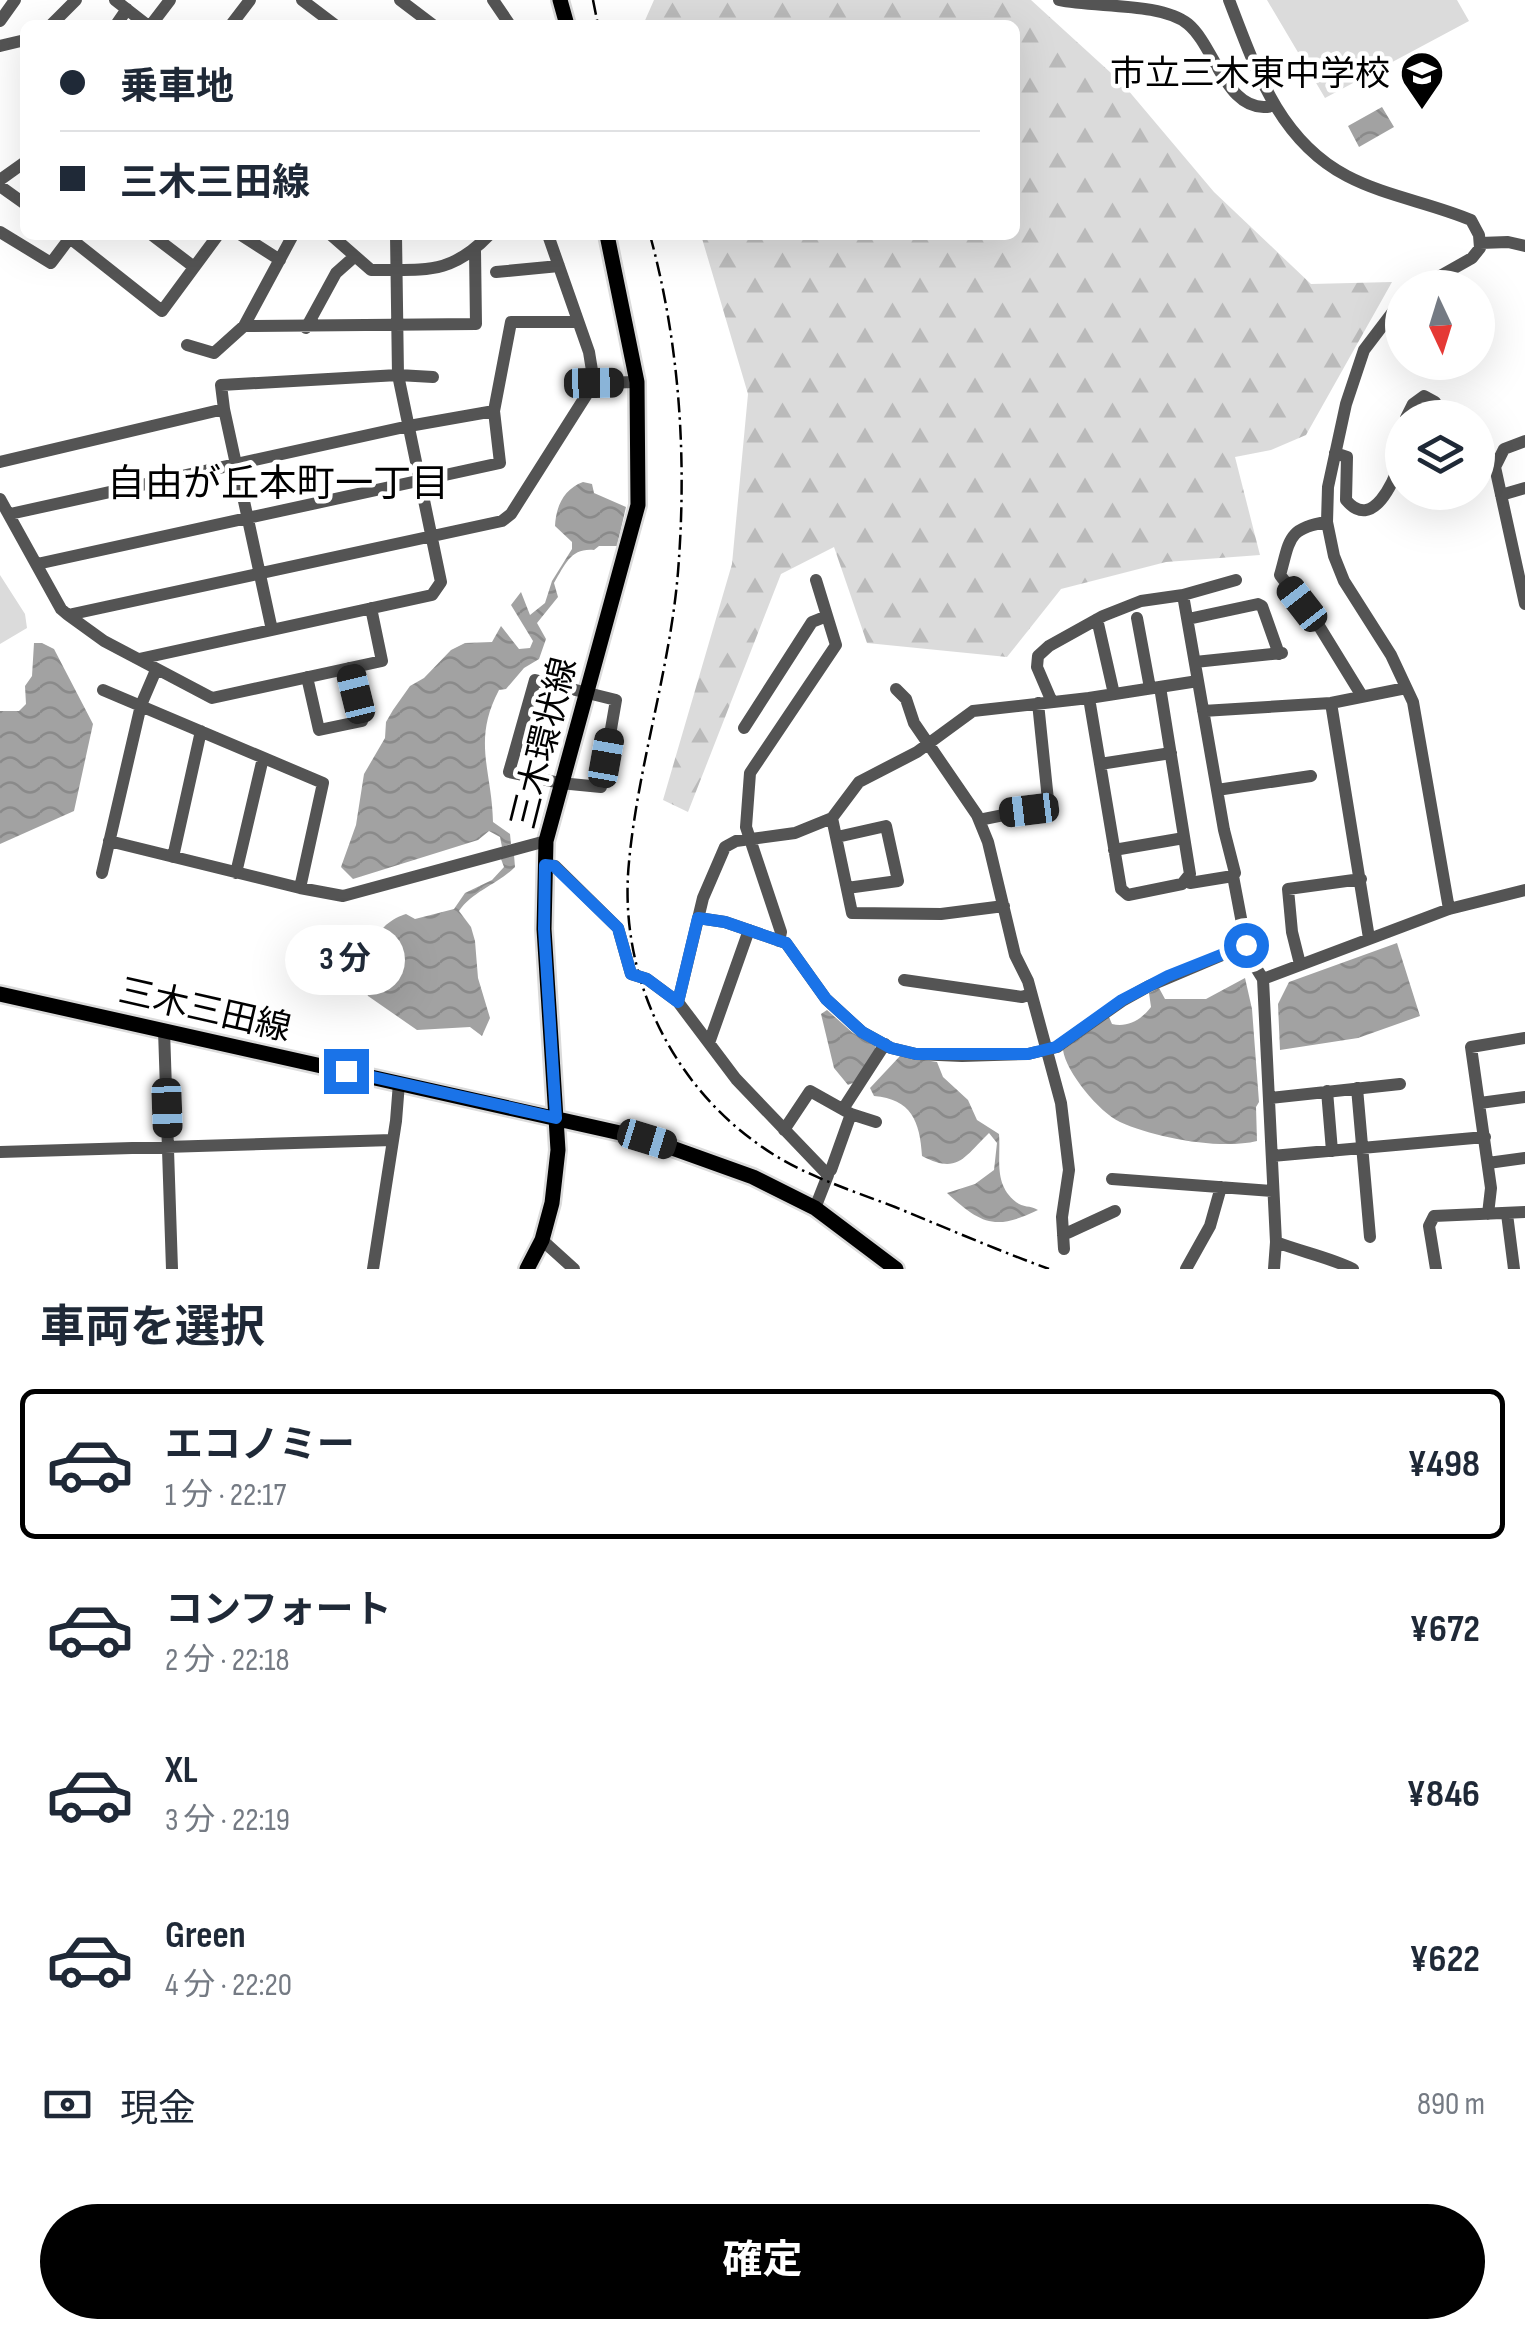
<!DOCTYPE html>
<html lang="ja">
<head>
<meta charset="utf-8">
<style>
  :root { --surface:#fff; --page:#f2f2f3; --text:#1f2937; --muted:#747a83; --line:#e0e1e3; --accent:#000 }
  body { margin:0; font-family:"Sofia Sans Condensed","Noto Sans JP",sans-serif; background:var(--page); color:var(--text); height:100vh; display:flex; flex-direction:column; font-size:38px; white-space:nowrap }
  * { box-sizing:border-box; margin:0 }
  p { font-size:32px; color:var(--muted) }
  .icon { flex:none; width:55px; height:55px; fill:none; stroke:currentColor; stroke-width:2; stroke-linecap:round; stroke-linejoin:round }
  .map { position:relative; height:1269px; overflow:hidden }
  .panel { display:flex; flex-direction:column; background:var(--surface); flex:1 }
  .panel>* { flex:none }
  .hud { position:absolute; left:20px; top:20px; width:1000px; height:220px; border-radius:15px; box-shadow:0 10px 40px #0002; display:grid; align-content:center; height:220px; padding:0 40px; background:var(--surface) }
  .needle { width:65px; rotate:176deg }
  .tools { position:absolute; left:1385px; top:270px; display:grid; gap:20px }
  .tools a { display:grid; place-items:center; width:110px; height:110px; border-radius:50%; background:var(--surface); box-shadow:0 10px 40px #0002; font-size:50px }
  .end { position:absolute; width:45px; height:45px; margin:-22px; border:12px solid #1a73e8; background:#fff; box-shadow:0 0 0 5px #fff }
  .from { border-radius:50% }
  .bubble { position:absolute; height:70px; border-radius:35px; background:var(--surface); box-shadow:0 10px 40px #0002; font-size:32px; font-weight:700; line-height:70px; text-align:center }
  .car { position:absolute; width:30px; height:60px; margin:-30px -15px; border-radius:12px; box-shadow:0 0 8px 2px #0007; background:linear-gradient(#222 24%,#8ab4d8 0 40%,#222 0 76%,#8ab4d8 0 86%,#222 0) }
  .hud b { display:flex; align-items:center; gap:35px; height:95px; font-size:38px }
  .hud b+b { border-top:2px solid var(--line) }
  .hud i { width:25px; height:25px; background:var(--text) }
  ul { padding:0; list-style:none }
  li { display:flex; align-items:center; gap:30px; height:150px; margin:0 20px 15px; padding:0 20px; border:5px solid transparent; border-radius:15px }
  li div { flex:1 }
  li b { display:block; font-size:38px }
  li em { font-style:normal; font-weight:700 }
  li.on { border-color:var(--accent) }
  li>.icon { width:90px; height:90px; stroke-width:1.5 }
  h2 { padding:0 40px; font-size:45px; line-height:120px }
  .pay { display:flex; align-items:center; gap:25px; height:110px; padding:0 40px; font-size:38px }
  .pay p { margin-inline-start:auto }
  .cta { display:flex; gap:20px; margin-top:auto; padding:20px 40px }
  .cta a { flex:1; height:115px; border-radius:60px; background:var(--accent); color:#fff; font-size:40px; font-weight:700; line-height:115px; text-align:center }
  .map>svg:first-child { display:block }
  .forest { fill:url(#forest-firs) }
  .pitch { fill:#dbdbdb }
  .water { fill:url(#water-waves) }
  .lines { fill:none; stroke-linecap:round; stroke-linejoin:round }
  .major-casing { stroke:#dbdbdb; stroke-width:20 }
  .minor { stroke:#545454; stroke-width:12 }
  .major { stroke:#000; stroke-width:15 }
  .rail { stroke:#000; stroke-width:2.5; stroke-dasharray:15 5 2.5 5; stroke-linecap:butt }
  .route { stroke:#1a73e8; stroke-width:12 }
  .labels { text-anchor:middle; stroke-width:9; stroke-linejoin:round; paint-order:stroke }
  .poi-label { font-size:35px; fill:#000; stroke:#fff; text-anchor:end }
  .street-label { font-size:35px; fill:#000; stroke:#fff }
  .neighbourhood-label { font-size:38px; fill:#000; stroke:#fff }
</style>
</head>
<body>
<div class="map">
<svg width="1525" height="1269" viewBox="0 0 1525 1269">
  <defs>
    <pattern id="forest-firs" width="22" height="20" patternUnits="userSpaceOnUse" patternTransform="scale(2.5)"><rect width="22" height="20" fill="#dbdbdb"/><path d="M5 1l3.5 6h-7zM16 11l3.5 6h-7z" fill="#bababa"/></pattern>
    <pattern id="water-waves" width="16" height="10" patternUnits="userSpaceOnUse" patternTransform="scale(2.5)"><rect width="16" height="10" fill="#a2a2a2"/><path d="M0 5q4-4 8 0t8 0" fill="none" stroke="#8a8a8a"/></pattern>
  </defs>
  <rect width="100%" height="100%" fill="#fff"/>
  <path class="forest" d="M 654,0 L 1031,0 L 1122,83 L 1214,192 L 1311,284 L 1392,282 L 1306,435 L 1271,450 L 1235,457 L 1260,555 L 1166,562 L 1061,589 L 1007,657 L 867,643 L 834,547 L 781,574 L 688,812 L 663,800 L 732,564 L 748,394 L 701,235 L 1015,235 L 1015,25 L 643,25 Z"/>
  <path class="pitch" d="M 1267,0 L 1457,0 L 1469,21 L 1325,98 Z
    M 0,575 L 25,614 L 27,628 L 0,644 Z"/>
  <path class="water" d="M 1382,107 L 1394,127 L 1359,147 L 1348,126 Z
    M 583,482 L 592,484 L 594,493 L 626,507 L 617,546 L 599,546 L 594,550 C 571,548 566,563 554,583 L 558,597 L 537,623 L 546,639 L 539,659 L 524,668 L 506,689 L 499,690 C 472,741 492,770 493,822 L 510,834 L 511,844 L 502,847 L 500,837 L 489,831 L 478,840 L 353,879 L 341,867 L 356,825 L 364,774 L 385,738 L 386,722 L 393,710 L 410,686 L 424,678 L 451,650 L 465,643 L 492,642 L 501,626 L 519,649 L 530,648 L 533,641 L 511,605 L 521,592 L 530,615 L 545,603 L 552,581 L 572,549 L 572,542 L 555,526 C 556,506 564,489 583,482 Z
    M 34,643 L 42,643 L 54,649 L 93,724 L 74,811 L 0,844 L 0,711 L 19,711 L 26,704 L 25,686 L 32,676 Z
    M 514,855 L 515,867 C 498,884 473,891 459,911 L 471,927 L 475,941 L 478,978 L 490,1018 L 482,1036 L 470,1027 L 417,1030 L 368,996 L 366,991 L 384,968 C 383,962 379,958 377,952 C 370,933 392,918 406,914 L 415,919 L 454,909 L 465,893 L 492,880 L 504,867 L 501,859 Z
    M 1397,943 L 1420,1016 L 1358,1038 L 1280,1050 L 1278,1004 L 1289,982 Z
    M 1245,978 L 1252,1009 L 1259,1102 L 1256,1107 L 1257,1141 C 1220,1150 1155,1138 1120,1122 C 1099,1112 1066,1072 1063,1050 L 1109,1017 L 1112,1024 C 1128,1028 1142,1019 1151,1007 L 1149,993 L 1159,988 L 1165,999 L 1206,999 Z
    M 827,1010 L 853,1033 L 875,1046 L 876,1052 L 855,1082 L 848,1085 L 834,1068 L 821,1014 Z
    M 900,1056 L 937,1062 L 943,1077 L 968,1100 L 977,1120 L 999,1134 C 1001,1159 993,1184 1016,1202 C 1023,1208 1030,1205 1038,1210 C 995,1231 981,1224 947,1193 L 975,1184 L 994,1170 L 997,1143 L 989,1133 C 964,1157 958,1175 922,1156 C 920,1121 911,1099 874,1096 L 870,1088 Z"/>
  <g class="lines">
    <g class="major-casing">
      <path id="major" d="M 560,0 L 567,25
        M 0,994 L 647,1139 L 753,1177 L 815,1208 L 896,1269
        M 527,1269 L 542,1240 L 552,1203 L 558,1150 L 544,929 L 546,841 L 638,505 L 637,382 L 607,235"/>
    </g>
    <path class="minor" d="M 115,0 L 147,25
      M 302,0 L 335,25
      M 400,0 L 433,25
      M 493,0 L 510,25
      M 1059,0 C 1094,8 1161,2 1188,24 C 1215,46 1227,116 1272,106
      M 1229,0 C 1255,67 1278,140 1347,176 C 1385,196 1431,203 1471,220 L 1479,235 L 1480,248 L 1472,258 L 1419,288
      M 0,21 L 15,0
      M 51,25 L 76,0
      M 116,25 L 127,9
      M 151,25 L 170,0
      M 231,25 L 250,0
      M 0,46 L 25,40
      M 0,180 L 25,162
      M 0,186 L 25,204
      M 0,232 L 51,263 L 72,235
      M 66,235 L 162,311 L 218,235
      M 152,235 L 194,267
      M 241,235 L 280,260
      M 331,235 L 371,270 C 424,269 450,276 489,235
      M 1480,243 L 1508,242 L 1525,246
      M 496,272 L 559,266
      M 1402,300 L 1364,350 L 1346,404 L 1328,487 L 1327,522 L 1334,556 L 1344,581 L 1391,655 L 1413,702 L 1449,909
      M 244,326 L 476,324 L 475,250
      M 306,328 L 336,273 L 354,257
      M 187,345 L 214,353 L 244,326 L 293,235
      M 594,383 L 637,382
      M 224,409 L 221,385 L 398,375 L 433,377
      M 1406,418 L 1413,404 L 1424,396 L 1435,402 L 1442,418
      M 1525,441 L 1504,449 L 1495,467 L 1525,604
      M 1335,453 L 1347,457 L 1346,500 C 1373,532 1394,481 1402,458
      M 0,462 L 224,409 L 272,630
      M 1478,474 L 1487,456 L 1497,461
      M 1501,495 L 1525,488
      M 0,499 L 61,609 L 68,615 L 502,521 L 511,514 L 594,383 L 589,352 L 548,235
      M 10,514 L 409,426 L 494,411
      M 1327,522 C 1287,528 1290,540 1280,575 L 1319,626 L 1362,696
      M 37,564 L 500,463 L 494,411 L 511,322 L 578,322
      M 1183,595 L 1224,830 L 1235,873 L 1233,876
      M 68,615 L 104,641 L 212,698 L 382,661 L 371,608
      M 1137,618 L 1150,688
      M 1097,619 L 1114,694
      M 1188,619 L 1258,604 L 1262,606 L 1279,654
      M 139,659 L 432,595 L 441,582 L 398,375 L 396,235
      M 1195,662 L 1282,653
      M 307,677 L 319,730 L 362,721 L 349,668
      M 535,680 L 616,700 L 601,787 L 560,783 L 509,772 Z
      M 896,689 L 906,699 L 914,723 L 977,815 L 988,842 L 1015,955 L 1028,981 L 1061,1103 L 1069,1170 L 1062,1217 L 1064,1249
      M 103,690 L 323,783 L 300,888
      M 1089,698 L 1121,889 L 1128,895 L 1182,884 L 1190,874 L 1160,687
      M 1052,702 L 1037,667 L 1038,656 L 1049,646 L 1103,616 L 1141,601 L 1183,595 L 1236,580
      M 1331,703 L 1369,938
      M 1203,711 L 1331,703 L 1406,688
      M 744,728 L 812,622 L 827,616
      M 1100,764 L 1171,753
      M 1217,790 L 1311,776
      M 979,820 L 1043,807 L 1048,800 L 1038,703
      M 837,837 L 886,826 L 898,881 L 847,888
      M 109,841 L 300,888 L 343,896 L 546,841
      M 1114,850 L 1184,838
      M 173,857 L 201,731
      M 545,865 L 555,866 L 618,928 L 631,974 L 647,979 L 678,1002
      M 102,873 L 141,705 L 156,670
      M 236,873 L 263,758
      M 1187,880 L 1190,883 L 1233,876 L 1248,955 L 1263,979
      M 1004,906 L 941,914 L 852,913 L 832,818 L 859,782 L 917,752 L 973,711 L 1089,698 L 1198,681
      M 698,918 L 725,922 L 786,943 L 826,999 L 862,1032 L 891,1048 L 916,1054 L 962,1056 L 1028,1054 L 1057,1047 L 1122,1001 L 1149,986 L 1246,945
      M 779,941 L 781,932 L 746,827 L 750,773 L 836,645 L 816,580
      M 1300,964 L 1292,932 L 1288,889 L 1361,879
      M 904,980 L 1022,997 L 1031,994
      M 164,1030 L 172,1269
      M 709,1043 L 749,930
      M 1357,1088 L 1370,1237
      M 1327,1091 L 1332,1151
      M 1270,1098 L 1400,1084
      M 1480,1103 L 1525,1097
      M 843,1109 L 885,1044
      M 784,1130 L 810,1091 L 851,1114 L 876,1122
      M 0,1152 L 392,1140
      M 1272,1156 L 1485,1137
      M 1488,1163 L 1525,1158
      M 826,1173 L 831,1170 L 851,1114
      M 1112,1179 L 1273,1191
      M 815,1208 L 828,1175 L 736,1079 L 678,1002 L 703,898 L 725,847 L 736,841 L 795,833 L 832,818
      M 1488,1214 L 1491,1188 L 1471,1047 L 1525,1038
      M 1507,1214 L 1514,1269
      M 1063,1235 L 1115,1211
      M 542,1240 L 574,1269
      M 1276,1242 C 1302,1252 1329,1257 1353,1269
      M 373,1269 L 396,1121 L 399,1083
      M 1186,1269 L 1210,1226 L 1221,1187
      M 1274,1269 L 1276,1242 L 1263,979 L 1449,909 L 1525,890
      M 1436,1269 L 1429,1226 L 1434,1216 L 1525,1212"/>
    <use href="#major" class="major"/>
    <path class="rail" d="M 593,0 L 598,25
      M 650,235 C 680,345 687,459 678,572 C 670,670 638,765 629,862 C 618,972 669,1081 758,1144 C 799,1174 848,1189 895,1207 C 946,1228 997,1250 1049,1269"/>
  </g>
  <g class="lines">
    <path class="route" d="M 346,1071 L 556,1118 L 544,929 L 545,865 L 554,866 L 618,928 L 631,974 L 647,979 L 678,1002 L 698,918 L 725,922 L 786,943 L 826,999 L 862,1032 L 891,1048 L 916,1054 L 1028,1054 L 1056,1047 L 1122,1000 L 1168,976 L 1246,945"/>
  </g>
  <defs>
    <g id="school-pin" transform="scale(2.25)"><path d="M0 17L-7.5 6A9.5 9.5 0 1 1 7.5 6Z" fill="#000" stroke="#fff"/><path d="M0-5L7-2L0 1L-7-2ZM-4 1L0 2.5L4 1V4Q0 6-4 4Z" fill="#fff"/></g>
  </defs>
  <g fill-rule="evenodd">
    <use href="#school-pin" x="1422" y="73"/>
  </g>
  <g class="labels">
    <g class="poi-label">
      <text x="1390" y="85">市立三木東中学校</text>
    </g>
    <g class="street-label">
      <text transform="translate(543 743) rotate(-76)" y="12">三木環状線</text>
      <text transform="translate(205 1009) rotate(13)" y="12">三木三田線</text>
    </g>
    <g class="neighbourhood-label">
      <text x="278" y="496">自由が丘本町一丁目</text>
    </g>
  </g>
</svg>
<div class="tools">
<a><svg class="needle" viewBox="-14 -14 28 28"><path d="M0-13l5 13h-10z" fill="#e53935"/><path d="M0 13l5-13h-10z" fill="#747a83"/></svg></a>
<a><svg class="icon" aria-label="layers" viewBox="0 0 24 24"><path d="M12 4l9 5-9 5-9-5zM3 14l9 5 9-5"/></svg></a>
</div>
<i class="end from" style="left:1246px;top:945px"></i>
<i class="end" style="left:346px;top:1071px"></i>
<div class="bubble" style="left:285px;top:925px;width:120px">3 分</div>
<i class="car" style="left:594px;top:383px;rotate:89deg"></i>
<i class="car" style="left:1302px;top:604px;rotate:322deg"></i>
<i class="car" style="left:356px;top:694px;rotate:346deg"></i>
<i class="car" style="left:606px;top:758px;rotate:10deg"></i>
<i class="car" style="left:1029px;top:810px;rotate:263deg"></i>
<i class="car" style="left:167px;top:1108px;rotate:178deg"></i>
<i class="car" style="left:647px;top:1139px;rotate:107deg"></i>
<div class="hud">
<b><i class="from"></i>乗車地</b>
<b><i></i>三木三田線</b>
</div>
</div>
<section class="panel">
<h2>車両を選択</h2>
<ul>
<li class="on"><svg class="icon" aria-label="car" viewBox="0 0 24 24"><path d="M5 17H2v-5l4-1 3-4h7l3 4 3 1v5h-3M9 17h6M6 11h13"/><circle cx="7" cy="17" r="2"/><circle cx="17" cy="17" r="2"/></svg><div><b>エコノミー</b><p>1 分 · 22:17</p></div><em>¥498</em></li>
<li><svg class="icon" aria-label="car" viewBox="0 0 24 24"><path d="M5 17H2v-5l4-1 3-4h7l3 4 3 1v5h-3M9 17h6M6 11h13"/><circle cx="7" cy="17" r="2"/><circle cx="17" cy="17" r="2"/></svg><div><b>コンフォート</b><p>2 分 · 22:18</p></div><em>¥672</em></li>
<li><svg class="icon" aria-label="car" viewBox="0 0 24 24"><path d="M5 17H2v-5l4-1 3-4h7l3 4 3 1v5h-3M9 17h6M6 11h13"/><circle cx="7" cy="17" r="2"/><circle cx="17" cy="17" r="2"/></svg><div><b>XL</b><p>3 分 · 22:19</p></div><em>¥846</em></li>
<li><svg class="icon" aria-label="car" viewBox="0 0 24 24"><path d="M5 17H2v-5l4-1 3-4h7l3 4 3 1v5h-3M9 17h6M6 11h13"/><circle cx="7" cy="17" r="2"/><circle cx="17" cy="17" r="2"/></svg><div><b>Green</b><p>4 分 · 22:20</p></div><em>¥622</em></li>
</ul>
<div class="pay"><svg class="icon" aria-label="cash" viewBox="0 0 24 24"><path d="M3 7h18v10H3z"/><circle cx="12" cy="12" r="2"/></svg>現金<p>890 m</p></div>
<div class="cta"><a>確定</a></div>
</section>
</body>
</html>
